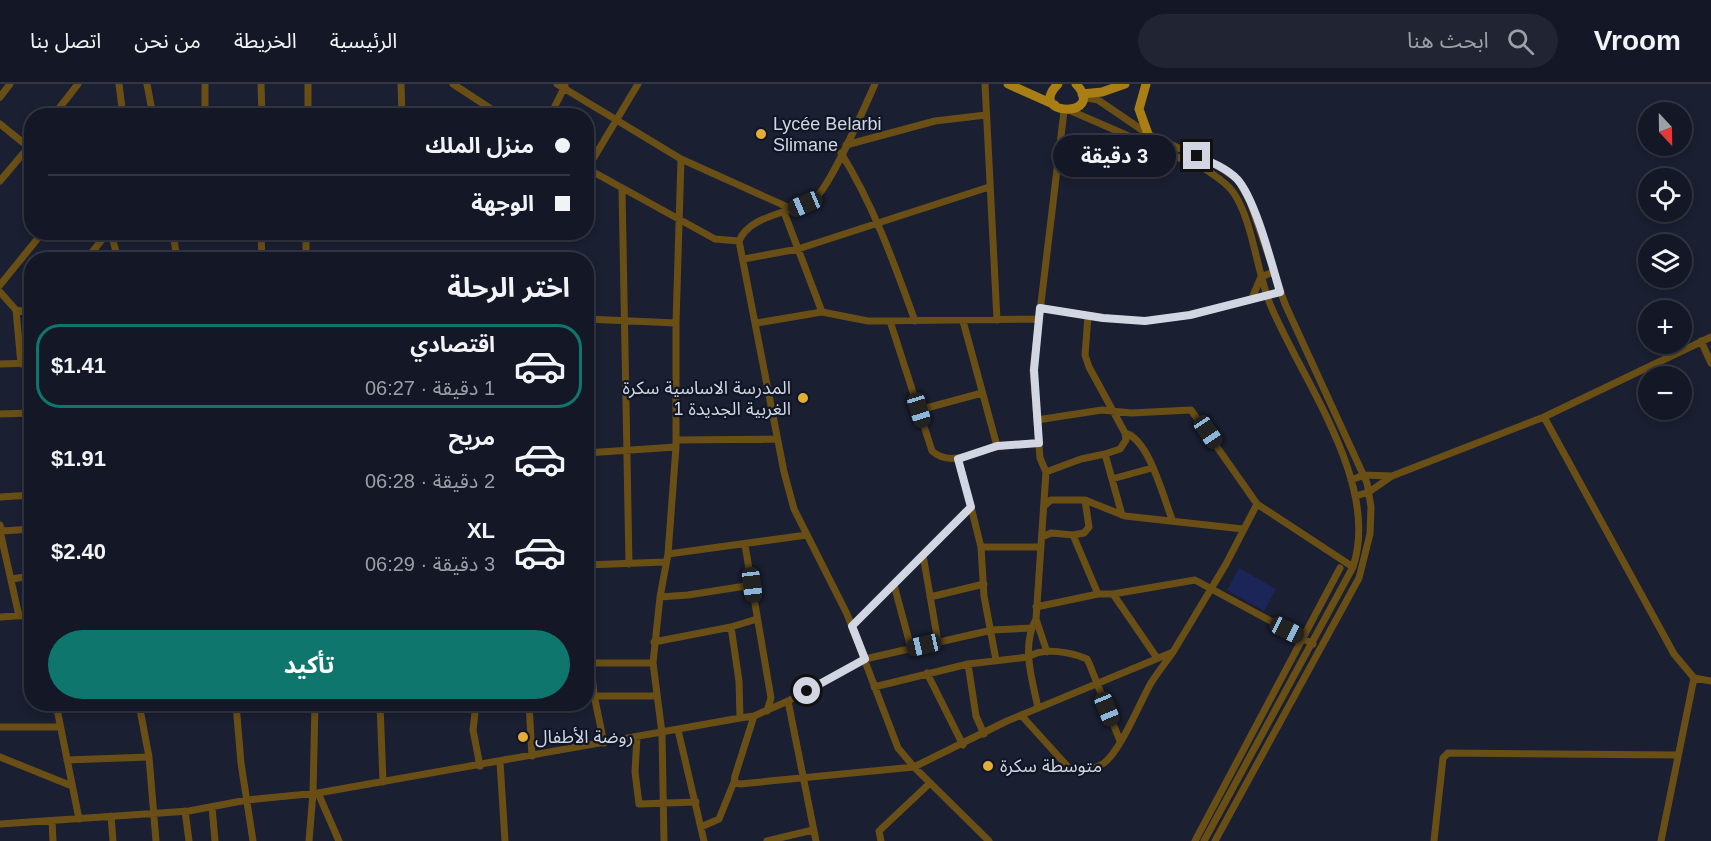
<!DOCTYPE html>
<html lang="ar">
<head>
<meta charset="utf-8">
<style>
  :root { --surface:#141725; --page:#212432; --text:#f1f3f6; --muted:#9d9fa7; --line:#333642; --accent:#0f766e }
  body { margin:0; font-family:Helvetica,"Noto Sans Arabic",sans-serif; background:var(--page); color:var(--text); direction:rtl; height:100vh; display:flex; flex-direction:column; font-size:22px; white-space:nowrap }
  * { box-sizing:border-box; margin:0 }
  p { font-size:20px; color:var(--muted) }
  .icon { flex:none; width:33px; height:33px; fill:none; stroke:currentColor; stroke-width:2; stroke-linecap:round; stroke-linejoin:round }
  .map { position:relative; flex:1; overflow:hidden; direction:ltr }
  .drawer { position:absolute; left:24px; top:168px; width:570px; height:459px; display:flex; flex-direction:column; background:var(--surface); border-radius:24px; box-shadow:0 3px 9px #0003,0 0 0 2px var(--line); direction:rtl }
  .drawer>* { flex:none }
  .hud { position:absolute; left:24px; top:24px; width:570px; height:132px; border-radius:24px; box-shadow:0 3px 9px #0003,0 0 0 2px var(--line); direction:rtl; display:grid; align-content:center; height:132px; padding:0 24px; background:var(--surface) }
  .needle { width:39px; rotate:158deg }
  .fabs { position:absolute; left:1638px; top:18px; display:grid; gap:12px }
  .fabs a { display:grid; place-items:center; width:54px; height:54px; border-radius:50%; background:var(--surface); box-shadow:0 3px 9px #0003,0 0 0 2px var(--line); font-size:30px }
  .end { position:absolute; width:27px; height:27px; margin:-14px; border:8px solid #d2d6e2; background:#111; box-shadow:0 0 0 3px #111 }
  .from { border-radius:50% }
  .bubble { position:absolute; height:42px; border-radius:21px; background:var(--surface); box-shadow:0 3px 9px #0003,0 0 0 2px var(--line); font-size:20px; font-weight:700; line-height:42px; text-align:center; direction:rtl }
  .car { position:absolute; width:18px; height:36px; margin:-18px -9px; border-radius:8px; box-shadow:0 0 4px 2px #0007; background:linear-gradient(#222 24%,#8ab4d8 0 40%,#222 0 76%,#8ab4d8 0 86%,#222 0) }
  .hud b { display:flex; align-items:center; gap:21px; height:57px; font-size:22px }
  .hud b+b { border-top:2px solid var(--line) }
  .hud i { width:15px; height:15px; background:var(--text) }
  ul { padding:0; list-style:none }
  li { display:flex; align-items:center; gap:18px; height:84px; margin:0 12px 9px; padding:0 12px; border:3px solid transparent; border-radius:24px }
  li div { flex:1 }
  li b { display:block; font-size:22px }
  li em { font-style:normal; font-weight:700 }
  li.selected { border-color:var(--accent) }
  li>.icon { width:54px; height:54px; stroke-width:1.5 }
  h2 { padding:0 24px; font-size:27px; line-height:72px }
  .action { display:flex; gap:12px; margin-top:auto; padding:12px 24px }
  .action a { flex:1; height:69px; border-radius:36px; background:var(--accent); color:#fff; font-size:24px; font-weight:700; line-height:69px; text-align:center }
  header { display:flex; align-items:center; gap:36px; box-sizing:border-box; height:84px; padding:0 30px; background:var(--surface); border-bottom:2px solid var(--line) }
  header strong { font-size:28px }
  nav { display:flex; gap:33px; margin-inline-start:auto; font-size:21px }
  .search { width:420px; height:54px; background:var(--page); display:flex; align-items:center; gap:15px; box-sizing:border-box; padding:0 21px; border-radius:33px; color:var(--muted); font-size:22px }
  .map>svg:first-child { display:block }
  .green { fill:#1c2558 }
  .lines { fill:none; stroke-linecap:round; stroke-linejoin:round }
  .minor { stroke:#694f15; stroke-width:7 }
  .major { stroke:#a97f15; stroke-width:9 }
  .route { stroke:#d2d6e2; stroke-width:8 }
  .poi-dot { fill:#e3ae35; stroke:#111627; stroke-width:2 }
  .labels { text-anchor:middle; stroke-width:4.5; stroke-linejoin:round; paint-order:stroke }
  .poi-label { font-size:18px; fill:#d2d6e2; stroke:#111627; text-anchor:start }
</style>
</head>
<body>
<header>
<strong>Vroom</strong>
<div class="search"><svg class="icon" aria-label="search" viewBox="0 0 24 24"><circle cx="10" cy="10" r="6"/><path d="M15 15l6 6"/></svg>ابحث هنا</div>
<nav><a>الرئيسية</a><a>الخريطة</a><a>من نحن</a><a>اتصل بنا</a></nav>
</header>
<div class="map">
<svg width="1711" height="757" viewBox="0 0 1711 757">
  <rect width="100%" height="100%" fill="#1a1f31"/>
  <path class="green" d="M 1239,484 L 1276,505 L 1264,527 L 1227,506 Z"/>
  <g class="lines">
    <path class="minor" d="M 119,0 L 123,32
      M 147,0 L 153,32
      M 205,0 L 205,32
      M 261,0 L 262,32
      M 401,0 L 402,32
      M 453,0 L 502,32
      M 557,0 L 681,75 L 792,125
      M 875,0 C 865,22 830,104 814,115 C 792,130 750,130 739,157 L 784,388 L 794,425 L 847,530 L 898,664 L 914,683 L 989,757
      M 985,0 L 997,236
      M 0,13 L 10,0
      M 1082,13 L 1098,16 L 1148,50 L 1218,82 L 1238,96 L 1250,118 L 1285,220 L 1367,399 L 1371,423 L 1370,450 L 1359,494 L 1215,757
      M 1071,27 L 1205,85 C 1215,92 1226,98 1233,108 C 1252,134 1257,188 1270,220 C 1301,295 1381,399 1353,483 L 1204,757
      M 53,32 L 78,0
      M 308,32 L 308,0
      M 550,32 L 565,2
      M 0,40 L 31,65
      M 846,61 L 935,37 L 986,31
      M 841,69 C 874,122 894,179 915,237
      M 586,84 L 715,155 L 739,157
      M 587,85 L 638,0
      M 0,97 L 32,59
      M 622,105 L 629,480
      M 784,128 L 822,228 L 868,237 L 1039,235
      M 111,148 L 118,176
      M 173,148 L 177,176
      M 261,148 L 262,176
      M 744,175 L 798,165 L 989,103
      M 86,176 L 108,148
      M 306,176 L 306,148
      M 0,201 L 43,148
      M 0,208 L 16,226 L 32,229
      M 1252,214 L 1261,193 L 1273,188
      M 1040,224 L 1103,234 L 1145,237 L 1190,231 L 1280,208
      M 16,226 L 21,280
      M 1088,232 L 1085,271 L 1089,283 L 1125,349 L 1126,356 L 1120,365 L 1105,370
      M 586,235 L 676,239
      M 890,237 L 932,367 C 951,384 975,367 996,363 C 1009,360 1025,360 1039,359
      M 963,237 L 997,362
      M 757,239 L 822,228
      M 1701,257 L 1711,279
      M 0,280 L 32,279
      M 919,326 L 982,309
      M 0,330 L 32,329
      M 1544,333 L 1674,570 L 1694,594 L 1711,597
      M 1037,336 L 1102,326 L 1131,329 L 1191,326 L 1257,420
      M 1125,349 C 1149,355 1163,413 1172,435
      M 676,356 L 777,355
      M 586,369 L 676,363
      M 589,369 L 592,481
      M 958,375 L 971,423
      M 1046,388 L 1081,375 L 1105,370 L 1122,431
      M 1112,395 L 1152,384
      M 1351,396 L 1364,391 L 1392,392
      M 1356,412 L 1369,408 L 1392,392 L 1544,333 L 1711,253
      M 0,413 L 32,411
      M 1044,422 L 1051,416 L 1085,416 L 1125,432 L 1243,445
      M 0,441 L 2,447 L 32,445
      M 0,447 L 19,532
      M 1073,451 L 1084,449 L 1089,443 L 1085,416
      M 1042,453 L 1051,449 L 1073,451 L 1098,510 L 1113,510 L 1157,574
      M 745,461 L 771,614 L 767,627
      M 981,463 L 1041,463
      M 668,470 L 807,451
      M 923,471 L 938,558
      M 586,481 L 665,478
      M 11,495 L 32,492
      M 894,501 L 911,564
      M 1113,510 L 1195,496 L 1313,560
      M 660,513 L 688,511 L 752,501
      M 930,513 L 984,500
      M 1036,523 L 1098,510
      M 0,533 L 32,531
      M 1036,535 L 1047,568
      M 852,542 L 971,423 L 981,463 L 984,512 L 996,576
      M 731,543 L 739,597 L 740,634
      M 654,558 L 731,543 L 757,535
      M 589,579 L 653,579
      M 591,579 L 594,611 L 604,659
      M 968,580 L 976,632 L 984,650
      M 927,589 L 963,661
      M 874,603 L 968,580 L 1028,573 C 1044,563 1071,568 1087,575 L 1089,579 L 1120,657
      M 586,612 L 657,612
      M 788,617 L 816,757
      M 56,620 L 79,735
      M 139,620 L 149,673 L 156,757
      M 236,620 L 241,679 L 253,757
      M 380,620 L 383,698
      M 476,620 L 473,646 L 480,682
      M 529,620 L 532,672
      M 1038,624 C 1032,594 1021,563 1036,535 L 1046,388 L 1040,374 L 1033,286 L 1064,27
      M 1021,631 L 1069,684 C 1081,687 1093,687 1104,679 C 1121,666 1140,618 1151,599 C 1158,588 1166,578 1173,568
      M 754,632 L 735,692 L 734,698 L 740,700 L 914,683 L 1007,637 L 1173,568 L 1226,480 L 1257,420 L 1353,483
      M 0,643 L 60,643
      M 678,646 L 704,757
      M 637,653 L 635,688 L 639,720 L 696,718
      M 0,673 L 72,702
      M 67,676 L 149,673
      M 500,678 L 505,757
      M 318,709 L 339,757
      M 212,723 L 215,757
      M 185,727 L 189,757
      M 111,732 L 113,757
      M 52,737 L 53,757
      M 0,740 L 189,727 L 247,716 L 318,709 L 740,634 L 754,632 L 788,617 L 865,575 L 992,546 L 1031,544
      M 701,743 L 719,735 L 734,698
      M 309,757 L 313,709 L 315,620
      M 664,757 L 662,649 L 653,579 L 660,513 L 668,470 L 676,363 L 676,239 L 681,75
      M 767,757 L 813,746
      M 881,757 L 879,747 L 930,699
      M 1195,757 L 1340,484
      M 1434,757 L 1443,674 L 1448,669 L 1678,671
      M 1661,757 L 1694,594"/>
    <path class="major" d="M 1008,0 L 1055,21
      M 1058,0 C 1025,33 1108,34 1076,0
      M 1146,0 L 1139,25 L 1148,50
      M 1082,10 L 1102,8 L 1125,0"/>
  </g>
  <g class="lines">
    <path class="route" d="M 807,607 L 865,575 L 852,542 L 971,423 L 958,375 L 997,362 L 1039,359 L 1034,286 L 1040,224 L 1103,234 L 1145,237 L 1190,231 L 1280,208 C 1272,181 1255,114 1237,95 C 1226,84 1211,78 1197,72"/>
  </g>
  <g class="poi-dot">
    <circle cx="761" cy="50" r="6"/>
    <circle cx="803" cy="314" r="6"/>
    <circle cx="523" cy="653" r="6"/>
    <circle cx="988" cy="682" r="6"/>
  </g>
  <g class="labels">
    <g class="poi-label">
      <text x="773" y="46">Lycée Belarbi<tspan x="773" dy="21">Slimane</tspan></text>
      <text x="791" y="310" text-anchor="end">المدرسة الاساسية سكرة<tspan x="791" dy="21">الغربية الجديدة 1</tspan></text>
      <text x="535" y="659">روضة الأطفال</text>
      <text x="1000" y="688">متوسطة سكرة</text>
    </g>
  </g>
</svg>
<div class="fabs">
<a><svg class="needle" viewBox="-14 -14 28 28"><path d="M0-13l5 13h-10z" fill="#e53935"/><path d="M0 13l5-13h-10z" fill="#9d9fa7"/></svg></a>
<a><svg class="icon" aria-label="locate" viewBox="0 0 24 24"><circle cx="12" cy="12" r="6"/><path d="M12 2v4M12 18v4M2 12h4M18 12h4"/></svg></a>
<a><svg class="icon" aria-label="layers" viewBox="0 0 24 24"><path d="M12 4l9 5-9 5-9-5zM3 14l9 5 9-5"/></svg></a>
<a>+</a>
<a>−</a>
</div>
<i class="end from" style="left:807px;top:607px"></i>
<i class="end" style="left:1197px;top:72px"></i>
<div class="bubble" style="left:1053px;top:51px;width:123px">3 دقيقة</div>
<i class="car" style="left:805px;top:120px;rotate:247deg"></i>
<i class="car" style="left:919px;top:326px;rotate:163deg"></i>
<i class="car" style="left:1208px;top:348px;rotate:146deg"></i>
<i class="car" style="left:752px;top:501px;rotate:173deg"></i>
<i class="car" style="left:1287px;top:546px;rotate:117deg"></i>
<i class="car" style="left:924px;top:561px;rotate:257deg"></i>
<i class="car" style="left:1107px;top:625px;rotate:158deg"></i>
<div class="hud">
<b><i class="from"></i>منزل الملك</b>
<b><i></i>الوجهة</b>
</div>
<section class="drawer">
<h2>اختر الرحلة</h2>
<ul>
<li class="selected"><svg class="icon" aria-label="car" viewBox="0 0 24 24"><path d="M5 17H2v-5l4-1 3-4h7l3 4 3 1v5h-3M9 17h6M6 11h13"/><circle cx="7" cy="17" r="2"/><circle cx="17" cy="17" r="2"/></svg><div><b>اقتصادي</b><p>1 دقيقة · 06:27</p></div><em>$1.41</em></li>
<li><svg class="icon" aria-label="car" viewBox="0 0 24 24"><path d="M5 17H2v-5l4-1 3-4h7l3 4 3 1v5h-3M9 17h6M6 11h13"/><circle cx="7" cy="17" r="2"/><circle cx="17" cy="17" r="2"/></svg><div><b>مريح</b><p>2 دقيقة · 06:28</p></div><em>$1.91</em></li>
<li><svg class="icon" aria-label="car" viewBox="0 0 24 24"><path d="M5 17H2v-5l4-1 3-4h7l3 4 3 1v5h-3M9 17h6M6 11h13"/><circle cx="7" cy="17" r="2"/><circle cx="17" cy="17" r="2"/></svg><div><b>XL</b><p>3 دقيقة · 06:29</p></div><em>$2.40</em></li>
</ul>
<div class="action"><a>تأكيد</a></div>
</section>
</div>
</body>
</html>
